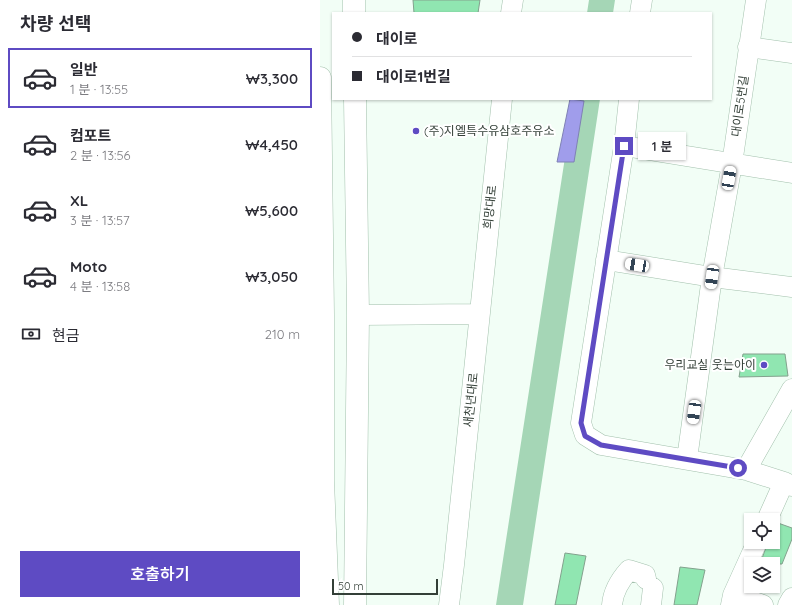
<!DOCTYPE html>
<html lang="ko">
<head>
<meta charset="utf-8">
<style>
  :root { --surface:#fff; --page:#f7f7f7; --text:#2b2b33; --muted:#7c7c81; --line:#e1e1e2; --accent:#5e4bc3 }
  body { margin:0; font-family:Quicksand,"Noto Sans KR",sans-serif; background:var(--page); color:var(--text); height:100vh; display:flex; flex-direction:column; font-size:15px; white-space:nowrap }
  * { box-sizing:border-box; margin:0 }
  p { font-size:13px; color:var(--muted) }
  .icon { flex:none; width:22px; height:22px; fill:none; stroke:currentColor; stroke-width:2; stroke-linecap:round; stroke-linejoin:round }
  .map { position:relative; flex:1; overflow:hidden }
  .panel { display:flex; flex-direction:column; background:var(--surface); width:320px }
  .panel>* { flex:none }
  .banner { position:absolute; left:12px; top:12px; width:380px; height:88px; border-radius:0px; box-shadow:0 1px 3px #0004; display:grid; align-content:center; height:88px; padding:0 20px; background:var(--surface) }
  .tools { position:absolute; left:424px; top:513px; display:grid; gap:8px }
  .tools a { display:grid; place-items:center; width:36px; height:36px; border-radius:0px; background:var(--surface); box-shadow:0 1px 3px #0004; font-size:20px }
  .scale { position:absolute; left:12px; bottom:10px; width:106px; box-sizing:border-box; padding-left:4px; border:2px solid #333f37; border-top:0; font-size:11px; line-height:14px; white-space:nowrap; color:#333f37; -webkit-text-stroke:3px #fff; paint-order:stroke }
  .end { position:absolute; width:18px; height:18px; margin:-9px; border:5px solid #5e4bc3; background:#fff; box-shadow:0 0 0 2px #fff }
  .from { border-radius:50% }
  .bubble { position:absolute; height:28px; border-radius:0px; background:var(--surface); box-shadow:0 1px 3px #0004; font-size:13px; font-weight:600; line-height:28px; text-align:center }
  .car { position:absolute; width:12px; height:24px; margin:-12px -6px; border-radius:5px; box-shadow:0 0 3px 1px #0007; background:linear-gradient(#fff 24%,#345 0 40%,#fff 0 76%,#345 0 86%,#fff 0) }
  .banner b { display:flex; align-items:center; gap:14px; height:38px; font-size:15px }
  .banner b+b { border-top:1px solid var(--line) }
  .banner i { width:10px; height:10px; background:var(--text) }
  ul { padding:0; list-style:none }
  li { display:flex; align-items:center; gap:12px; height:60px; margin:0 8px 6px; padding:0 12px; border:2px solid transparent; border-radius:0px }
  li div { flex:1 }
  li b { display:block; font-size:15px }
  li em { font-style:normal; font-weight:600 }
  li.current { border-color:var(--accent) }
  li>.icon { width:36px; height:36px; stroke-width:1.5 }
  h2 { padding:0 20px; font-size:18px; line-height:48px }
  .pay { display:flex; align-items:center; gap:10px; height:44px; padding:0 20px; font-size:15px }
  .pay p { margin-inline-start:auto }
  .action { display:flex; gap:8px; margin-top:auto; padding:8px 20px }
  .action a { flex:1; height:46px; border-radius:0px; background:var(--accent); color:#fff; font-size:16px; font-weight:600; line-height:46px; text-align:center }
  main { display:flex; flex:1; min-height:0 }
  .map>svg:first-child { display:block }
  .green { fill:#a5d6b6 }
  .water { fill:#a09deb; stroke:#7f81b5 }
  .building { fill:#90e6b1; stroke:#83a18d }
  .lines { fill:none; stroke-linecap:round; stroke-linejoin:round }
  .minor-casing { stroke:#a2c0ac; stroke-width:21 }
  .major-casing { stroke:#a2c0ac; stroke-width:23 }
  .minor { stroke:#fff; stroke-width:20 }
  .major { stroke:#fff; stroke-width:22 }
  .route { stroke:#5e4bc3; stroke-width:5 }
  .poi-dot { fill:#5e4bc3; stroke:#fff; stroke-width:1.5 }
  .labels { text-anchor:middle; stroke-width:4; stroke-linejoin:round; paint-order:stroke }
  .street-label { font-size:12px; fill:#333f37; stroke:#fff }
  .poi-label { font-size:12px; fill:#333f37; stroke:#fff; text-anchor:start }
</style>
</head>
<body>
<main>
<section class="panel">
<h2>차량 선택</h2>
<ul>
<li class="current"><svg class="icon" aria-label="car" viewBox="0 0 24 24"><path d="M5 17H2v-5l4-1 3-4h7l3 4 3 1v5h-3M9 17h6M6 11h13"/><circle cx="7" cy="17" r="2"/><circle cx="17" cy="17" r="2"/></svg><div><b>일반</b><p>1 분 · 13:55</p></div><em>₩3,300</em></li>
<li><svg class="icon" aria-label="car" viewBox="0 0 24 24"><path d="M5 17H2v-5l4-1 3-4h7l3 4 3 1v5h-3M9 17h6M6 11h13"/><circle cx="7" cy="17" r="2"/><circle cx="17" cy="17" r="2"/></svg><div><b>컴포트</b><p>2 분 · 13:56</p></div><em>₩4,450</em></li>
<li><svg class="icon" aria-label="car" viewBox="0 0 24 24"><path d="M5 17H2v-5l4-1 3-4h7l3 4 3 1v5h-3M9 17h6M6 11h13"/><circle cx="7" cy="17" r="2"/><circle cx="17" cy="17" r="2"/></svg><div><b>XL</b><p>3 분 · 13:57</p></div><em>₩5,600</em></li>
<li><svg class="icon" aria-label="car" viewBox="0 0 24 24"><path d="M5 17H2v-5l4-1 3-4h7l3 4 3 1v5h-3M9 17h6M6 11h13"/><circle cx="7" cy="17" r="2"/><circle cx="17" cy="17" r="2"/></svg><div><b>Moto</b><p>4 분 · 13:58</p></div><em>₩3,050</em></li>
</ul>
<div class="pay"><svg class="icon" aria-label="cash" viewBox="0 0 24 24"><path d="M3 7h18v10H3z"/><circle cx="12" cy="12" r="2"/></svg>현금<p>210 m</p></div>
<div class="action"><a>호출하기</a></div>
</section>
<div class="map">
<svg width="472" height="605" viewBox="0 0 472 605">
  <rect width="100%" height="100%" fill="#f2fef6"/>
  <path class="green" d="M 269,0 L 295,0 L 293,13 L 267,13 Z
    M 254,99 L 280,99 L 203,605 L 176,605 Z"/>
  <path class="water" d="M 250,99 L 264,101 L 254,162 L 237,162 Z"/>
  <path class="building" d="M 93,0 L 160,0 L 158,13 L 94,13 Z
    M 423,354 L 465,354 L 468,376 L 419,377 Z
    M 458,523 L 472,528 L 472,539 L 462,564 L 440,564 L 448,542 L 453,542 L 453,530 Z
    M 245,553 L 266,556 L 256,605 L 235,605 Z
    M 360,567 L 385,570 L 377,605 L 354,605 Z"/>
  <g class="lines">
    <g class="minor-casing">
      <path id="minor" d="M 191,13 L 193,0
        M 320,13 L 322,0
        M 428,47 L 472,53
        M 309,99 L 304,146 L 261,423 L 265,435 L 281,445 L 426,470 L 464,482 L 472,486
        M 304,146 L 472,173
        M 286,260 L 392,277 L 472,287
        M 38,315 L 159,314
        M 367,459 L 392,277 L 412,164 L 436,0
        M 426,470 L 472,389
        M 447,520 L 464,482
        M 413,595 L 443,605
        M 129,605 L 134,565 L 182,99
        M 292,605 C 293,592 300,580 309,570 L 325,575 L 326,579
        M 331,605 L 333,588
        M 411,605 L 413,595 L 437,542
        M 468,605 L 472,598"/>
    </g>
    <g class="major-casing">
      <path id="major" d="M 34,0 L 34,13
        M 0,78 L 3,315 L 3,481 L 8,605
        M 35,605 L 38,315 L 35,99"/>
    </g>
    <use href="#minor" class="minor"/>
    <use href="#major" class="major"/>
  </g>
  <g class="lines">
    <path class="route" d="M 304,146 L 261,423 L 265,436 L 281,445 L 418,468"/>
  </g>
  <g class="poi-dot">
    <circle cx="96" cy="131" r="4"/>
    <circle cx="444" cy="365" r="4"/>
  </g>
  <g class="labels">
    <g class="street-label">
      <text transform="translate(420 106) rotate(-82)" y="4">대이로5번길</text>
      <text transform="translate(170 207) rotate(-84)" y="4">희망대로</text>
      <text transform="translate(151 400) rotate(-84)" y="4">새천년대로</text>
    </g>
    <g class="poi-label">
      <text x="104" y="135">(주)지엘특수유삼호주유소</text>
      <text x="436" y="369" text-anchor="end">우리교실 웃는아이</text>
    </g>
  </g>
</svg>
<div class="tools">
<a><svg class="icon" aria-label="locate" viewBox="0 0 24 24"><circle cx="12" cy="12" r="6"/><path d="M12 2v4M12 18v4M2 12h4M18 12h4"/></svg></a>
<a><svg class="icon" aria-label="layers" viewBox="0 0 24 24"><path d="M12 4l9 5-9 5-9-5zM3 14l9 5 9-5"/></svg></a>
</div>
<div class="scale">50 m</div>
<i class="end from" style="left:418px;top:468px"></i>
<i class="end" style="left:304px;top:146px"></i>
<div class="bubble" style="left:318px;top:132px;width:48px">1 분</div>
<i class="car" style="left:409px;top:178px;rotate:10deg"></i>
<i class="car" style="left:317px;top:265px;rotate:279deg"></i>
<i class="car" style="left:392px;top:277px;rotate:188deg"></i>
<i class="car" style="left:374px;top:412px;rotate:188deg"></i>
<div class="banner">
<b><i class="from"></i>대이로</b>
<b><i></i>대이로1번길</b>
</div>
</div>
</main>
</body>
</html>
